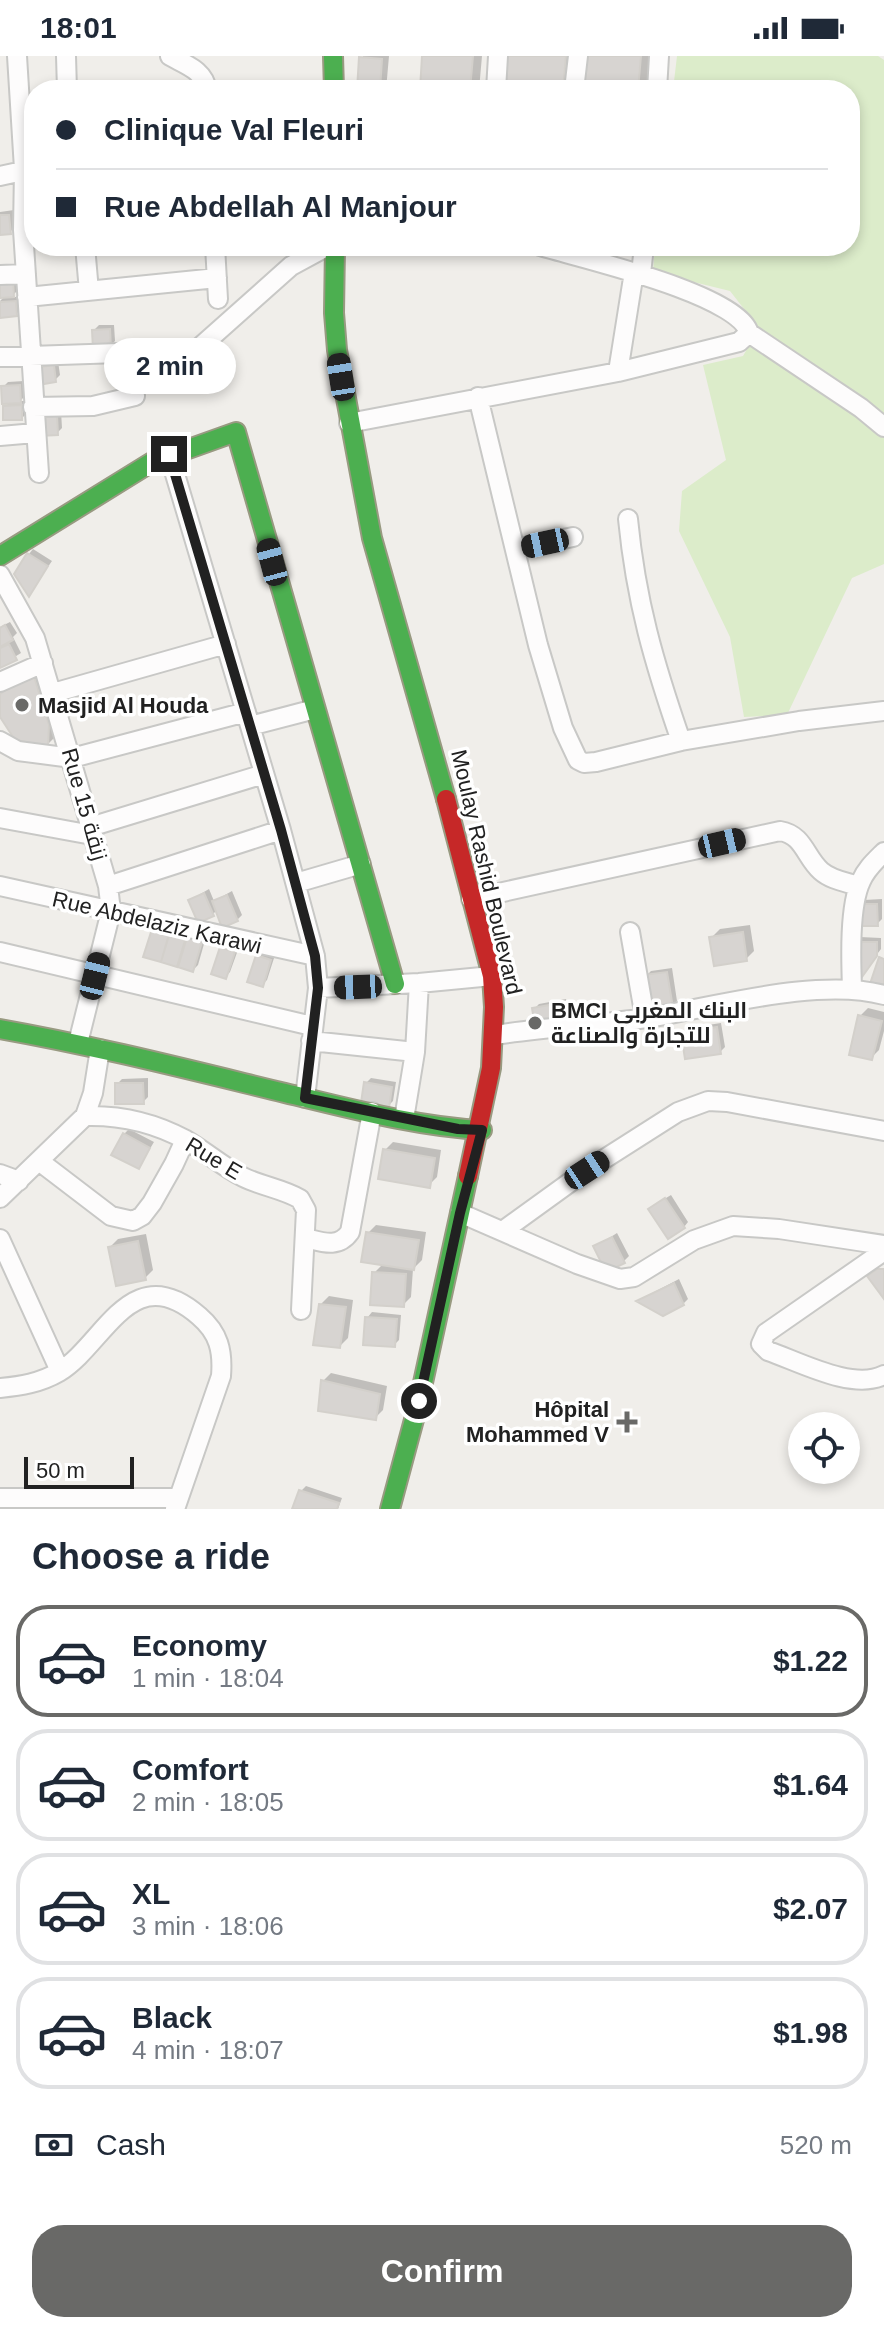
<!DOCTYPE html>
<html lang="en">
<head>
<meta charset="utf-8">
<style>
  :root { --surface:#fff; --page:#f2f2f3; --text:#1f2937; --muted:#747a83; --line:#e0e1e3; --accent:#696967 }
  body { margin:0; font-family:Helvetica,Cairo,sans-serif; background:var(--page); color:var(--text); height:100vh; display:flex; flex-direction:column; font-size:30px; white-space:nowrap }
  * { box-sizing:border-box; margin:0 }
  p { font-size:26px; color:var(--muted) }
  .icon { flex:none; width:44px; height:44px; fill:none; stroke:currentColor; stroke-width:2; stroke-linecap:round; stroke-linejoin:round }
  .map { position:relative; height:1453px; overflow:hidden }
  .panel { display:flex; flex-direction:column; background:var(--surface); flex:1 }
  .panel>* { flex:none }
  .banner { position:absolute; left:24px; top:24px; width:836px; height:176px; border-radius:32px; box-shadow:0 4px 12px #0003; display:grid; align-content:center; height:176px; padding:0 32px; background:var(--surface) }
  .buttons { position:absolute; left:788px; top:1356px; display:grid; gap:16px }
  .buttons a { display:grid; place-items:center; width:72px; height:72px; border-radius:50%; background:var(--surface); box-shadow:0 4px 12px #0003; font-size:40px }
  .scale { position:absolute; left:24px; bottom:20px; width:110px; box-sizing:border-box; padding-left:8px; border:4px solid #212121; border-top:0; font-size:22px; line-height:28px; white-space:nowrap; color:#212121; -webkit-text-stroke:6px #fff; paint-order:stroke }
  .end { position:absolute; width:36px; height:36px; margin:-18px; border:10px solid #212121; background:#fff; box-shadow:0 0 0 4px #fff }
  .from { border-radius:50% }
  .bubble { position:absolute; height:56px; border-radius:28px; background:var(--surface); box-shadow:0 4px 12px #0003; font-size:26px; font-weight:700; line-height:56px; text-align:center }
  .car { position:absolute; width:24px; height:48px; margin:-24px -12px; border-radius:10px; box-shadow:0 0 6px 2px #0007; background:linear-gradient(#222 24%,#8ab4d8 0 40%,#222 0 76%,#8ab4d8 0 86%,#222 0) }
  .banner b { display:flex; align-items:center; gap:28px; height:76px; font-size:30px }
  .banner b+b { border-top:2px solid var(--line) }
  .banner i { width:20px; height:20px; background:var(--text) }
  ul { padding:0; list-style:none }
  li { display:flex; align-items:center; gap:24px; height:112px; margin:0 16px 12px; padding:0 16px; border:4px solid var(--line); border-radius:32px }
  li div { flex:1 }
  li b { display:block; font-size:30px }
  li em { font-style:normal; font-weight:700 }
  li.active { border-color:var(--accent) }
  li>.icon { width:72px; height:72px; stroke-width:1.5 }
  h2 { padding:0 32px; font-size:36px; line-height:96px }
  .pay { display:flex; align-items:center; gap:20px; height:88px; padding:0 32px; font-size:30px }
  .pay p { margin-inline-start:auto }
  .cta { display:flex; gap:16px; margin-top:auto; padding:16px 32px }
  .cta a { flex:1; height:92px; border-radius:32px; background:var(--accent); color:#fff; font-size:32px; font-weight:700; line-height:92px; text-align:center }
  .status { display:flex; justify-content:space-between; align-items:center; height:56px; padding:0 40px; background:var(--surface); direction:ltr }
  .status svg { height:22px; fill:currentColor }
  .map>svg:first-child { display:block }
  .grass { fill:#dcecca }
  .shadow { fill:#0003 }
  .building { fill:#d7d4d1; stroke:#d3d0cb; stroke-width:2 }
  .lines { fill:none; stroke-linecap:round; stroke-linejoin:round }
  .street-casing { stroke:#c8c8c6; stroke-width:22 }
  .fast-casing { stroke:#989a81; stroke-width:22 }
  .jam-casing { stroke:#989a81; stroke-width:22 }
  .street { stroke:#fdfcfc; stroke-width:18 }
  .fast { stroke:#4caf50; stroke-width:18 }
  .jam { stroke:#c62828; stroke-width:18 }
  .route { stroke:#212121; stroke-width:10 }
  .poi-dot { fill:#696967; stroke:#fff; stroke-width:3 }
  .labels { text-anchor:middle; stroke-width:7; stroke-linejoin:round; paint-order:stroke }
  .poi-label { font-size:22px; font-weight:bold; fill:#212121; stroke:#fff; text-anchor:start }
  .street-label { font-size:22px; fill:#212121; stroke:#fff }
</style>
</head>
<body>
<div class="status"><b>18:01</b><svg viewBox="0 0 49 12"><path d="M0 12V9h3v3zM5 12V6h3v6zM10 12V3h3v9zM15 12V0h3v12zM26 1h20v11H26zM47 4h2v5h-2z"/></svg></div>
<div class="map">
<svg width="884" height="1453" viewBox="0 0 884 1453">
  <rect width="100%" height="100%" fill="#f0eeea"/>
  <path class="grass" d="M 677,0 L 878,0 L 884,4 L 884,508 L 852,522 L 787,659 L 744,661 L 730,581 L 679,475 L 682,435 L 726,404 L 703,309 L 743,300 L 759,272 L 730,235 L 653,216 L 655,190 L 850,190 L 850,34 L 673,34 Z"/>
  <path class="shadow" d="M 363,0 L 389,0 L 386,34 L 359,34 Z
    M 424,0 L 482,0 L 479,34 L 422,34 Z
    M 508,0 L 575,0 L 567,34 L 509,34 Z
    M 587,0 L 650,0 L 647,34 L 584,34 Z
    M 14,154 L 15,171 L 10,176 L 0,177 L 0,156 Z
    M 18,220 L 18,234 L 11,241 L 20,241 L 21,253 L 16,258 L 0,260 L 0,245 L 5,240 L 0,240 Z
    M 99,269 L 114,269 L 115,285 L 110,290 L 94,274 Z
    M 58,305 L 60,319 L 55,324 L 38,313 L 43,308 Z
    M 24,325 L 25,340 L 20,345 L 26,345 L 27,357 L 22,362 L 5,351 L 10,346 L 3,331 L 8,326 Z
    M 61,355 L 62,372 L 57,377 L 39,361 Z
    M 33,493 L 52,505 L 29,538 L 29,498 Z
    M 10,566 L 17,577 L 13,581 L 21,597 L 0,610 L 0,571 Z
    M 41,611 L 56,680 L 48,688 L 0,657 L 0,636 Z
    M 209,833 L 214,845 L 232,835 L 242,859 L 237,864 L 217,854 L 213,858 L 190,844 Z
    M 882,843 L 882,863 L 877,868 L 860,868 L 864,844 Z
    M 159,869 L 206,881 L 198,909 L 193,914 L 146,900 L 154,874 Z
    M 750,869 L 754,895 L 746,903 L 712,881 L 720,873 Z
    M 860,881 L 881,882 L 881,893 L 862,918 Z
    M 227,887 L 239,891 L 230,916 L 225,921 L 222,892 Z
    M 262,895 L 275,899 L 267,924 L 262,929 L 257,900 Z
    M 672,912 L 677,945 L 672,950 L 646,920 L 651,915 Z
    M 566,943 L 569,958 L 564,963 L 534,953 L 539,948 Z
    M 868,952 L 884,956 L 884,975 L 879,994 L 871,1002 L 860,960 Z
    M 721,967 L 725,991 L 720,996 L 683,977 L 688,972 Z
    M 148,1022 L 148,1041 L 143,1046 L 117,1028 L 122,1023 Z
    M 371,1022 L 396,1026 L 393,1045 L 388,1050 L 366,1027 Z
    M 129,1073 L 154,1086 L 139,1111 L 124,1078 Z
    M 393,1086 L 441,1094 L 437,1121 L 429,1129 L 385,1094 Z
    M 671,1139 L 688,1166 L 684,1171 L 656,1148 Z
    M 376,1169 L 426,1176 L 422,1204 L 413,1213 L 411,1241 L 403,1249 L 374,1217 L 383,1208 L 368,1177 Z
    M 617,1177 L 629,1200 L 624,1205 L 595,1191 Z
    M 146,1178 L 153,1214 L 145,1222 L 110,1191 L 118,1183 Z
    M 679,1223 L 688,1243 L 683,1248 L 639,1244 Z
    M 329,1240 L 353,1244 L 348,1282 L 340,1290 L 321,1248 Z
    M 372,1256 L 401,1259 L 399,1284 L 394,1289 L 367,1262 Z
    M 331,1317 L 387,1330 L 383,1354 L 375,1362 L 323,1325 Z
    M 306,1430 L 342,1442 L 338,1453 L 295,1453 L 301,1435 Z"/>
  <path class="building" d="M 422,0 L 473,0 L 470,34 L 420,34 Z
    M 506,0 L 566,0 L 563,34 L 503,34 Z
    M 585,0 L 641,0 L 638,34 L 582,34 Z
    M 359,1 L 382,3 L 380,34 L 357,34 Z
    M 0,159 L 9,159 L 11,178 L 0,179 Z
    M 13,224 L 14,241 L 0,242 L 0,225 Z
    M 16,245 L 17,260 L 0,262 L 0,246 Z
    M 110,273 L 111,292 L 93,293 L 92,274 Z
    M 54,309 L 56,326 L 38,329 L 35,312 Z
    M 20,329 L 21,347 L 2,348 L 1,330 Z
    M 22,349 L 22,364 L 3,364 L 3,350 Z
    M 57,359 L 58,379 L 39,380 L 37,361 Z
    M 27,497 L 48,510 L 29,541 L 14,518 Z
    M 5,569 L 13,584 L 0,591 L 0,572 Z
    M 9,588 L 17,604 L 0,612 L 0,592 Z
    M 33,617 L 49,669 L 48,690 L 15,684 L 0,661 L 0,638 Z
    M 204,837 L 214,860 L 198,867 L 188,844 Z
    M 227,839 L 238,865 L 222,872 L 212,845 Z
    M 857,848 L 877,848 L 878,870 L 858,870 Z
    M 152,873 L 169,878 L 161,906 L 143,901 Z
    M 170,876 L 186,881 L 177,911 L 161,906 Z
    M 743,876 L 747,905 L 714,910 L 709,881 Z
    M 187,881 L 202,886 L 193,916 L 178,911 Z
    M 853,886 L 877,886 L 877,900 L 862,921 L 852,905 Z
    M 220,891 L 235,896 L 226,923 L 211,918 Z
    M 256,899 L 271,904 L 263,931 L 247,926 Z
    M 879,901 L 884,903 L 884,933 L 870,928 Z
    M 667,916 L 673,952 L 649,956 L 643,919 Z
    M 561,947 L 565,965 L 535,970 L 532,952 Z
    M 858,959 L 882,965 L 872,1004 L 849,999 Z
    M 717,971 L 721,998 L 685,1003 L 681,977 Z
    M 364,1026 L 392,1031 L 389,1052 L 361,1047 Z
    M 115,1027 L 143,1027 L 144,1048 L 115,1048 Z
    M 123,1077 L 150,1092 L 139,1113 L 111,1099 Z
    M 383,1093 L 435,1102 L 430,1132 L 378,1123 Z
    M 665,1142 L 685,1172 L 668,1183 L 648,1153 Z
    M 366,1176 L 419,1184 L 414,1214 L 361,1206 Z
    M 612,1181 L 625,1207 L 606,1216 L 593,1190 Z
    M 138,1185 L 146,1224 L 116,1230 L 108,1191 Z
    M 877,1213 L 884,1213 L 884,1243 L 867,1220 Z
    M 372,1216 L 406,1218 L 404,1251 L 370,1249 Z
    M 674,1227 L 684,1249 L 663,1260 L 636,1245 Z
    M 319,1248 L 346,1251 L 340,1292 L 313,1289 Z
    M 365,1261 L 397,1263 L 395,1291 L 363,1289 Z
    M 321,1324 L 380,1338 L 376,1364 L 318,1355 Z
    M 299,1434 L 339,1447 L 337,1453 L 292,1453 Z"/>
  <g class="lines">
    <g class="street-casing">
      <path id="street" d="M 17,0 L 24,113 L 23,174 L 39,417
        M 66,0 L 67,34
        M 170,0 C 186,9 204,14 207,34
        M 496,34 L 498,0
        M 574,34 L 578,0
        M 657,34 L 659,0
        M 0,120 L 32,113
        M 85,190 L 89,235
        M 215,190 L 218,243
        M 641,218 L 644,190
        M 0,219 L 26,218
        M 27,241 L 217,222
        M 749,277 L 861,352 L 884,371
        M 0,301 L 149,296 L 190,300 L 291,210 L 328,190
        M 618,316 L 634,216
        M 478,341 L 538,589 L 563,672 L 578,704 L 584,707 L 596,706 L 681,685 L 799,665 L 884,655
        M 33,351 L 93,350 L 135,340
        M 349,367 L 618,316 L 739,286 L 749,277 C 739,238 580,202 540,190
        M 0,380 L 35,377
        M 169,398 L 281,774 L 315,900 L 318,932 L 305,1042
        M 628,463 C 636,545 654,607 681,685
        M 516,493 L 573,481
        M 0,519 L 35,582 L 108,830 L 111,855 L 78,987
        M 0,626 L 43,607
        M 53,637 L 226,588
        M 250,670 L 315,653
        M 0,685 L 18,695 L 72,702 L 246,656
        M 0,762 L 92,779
        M 90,771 L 264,718
        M 296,827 L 361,808
        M 0,830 L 315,900
        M 108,830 L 281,774
        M 471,843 L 780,775 C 804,779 805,801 821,815 C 831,824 846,826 858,830
        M 630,876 L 645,962
        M 0,896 L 312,970
        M 318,932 L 419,927 L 492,920
        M 852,932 C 851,904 849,850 861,825 C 866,813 875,805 884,796
        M 495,979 C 545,971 597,969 647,962 C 715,951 819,921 884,939
        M 311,985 L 415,996
        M 85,1060 C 120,1059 155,1067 186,1084 C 205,1095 223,1111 243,1121 C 261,1130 283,1133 300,1143 L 306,1154 L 301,1254
        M 404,1063 L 415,996 L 419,927
        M 39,1105 L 111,1160 L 133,1165 L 142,1160 L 152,1147 L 174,1108 L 185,1084
        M 0,1118 L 19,1125
        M 0,1142 L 85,1060 L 93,1037 L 100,993
        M 460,1157 L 577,1208 L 620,1223 L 634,1221 L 694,1184 L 733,1170 L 779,1173 L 884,1189
        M 504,1174 L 587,1114 L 678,1056 L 708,1045 L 727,1046 L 884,1075
        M 305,1182 C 322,1186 338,1193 350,1176 L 372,1056
        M 0,1183 L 60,1315
        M 884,1195 L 766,1277 L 761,1288 L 768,1295 C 800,1306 853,1335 884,1319
        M 0,1332 C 21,1330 40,1327 59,1316 C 105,1288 131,1201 199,1260 C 219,1277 223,1295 221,1320 L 175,1453
        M 0,1442 L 178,1442"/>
    </g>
    <g class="fast-casing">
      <path id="fast" d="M 333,0 L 334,34
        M 335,190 L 334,257 L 337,294 L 372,482 L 446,743
        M 0,500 L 152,406 L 236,376 L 395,928
        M 0,973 C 96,990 190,1014 285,1037 C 348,1052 418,1071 482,1074
        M 390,1453 L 419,1345 L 468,1120"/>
    </g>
    <g class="jam-casing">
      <path id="jam" d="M 446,743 L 492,920 L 494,951 L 491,1012 L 468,1120"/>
    </g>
    <use href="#street" class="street"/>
    <use href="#fast" class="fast"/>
    <use href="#jam" class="jam"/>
  </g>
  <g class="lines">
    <path class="route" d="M 169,398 L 281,774 L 315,900 L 318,932 L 305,1042 L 458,1073 L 482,1074 L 460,1157 L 419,1345"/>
  </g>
  <g class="poi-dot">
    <circle cx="22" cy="649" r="8"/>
    <circle cx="535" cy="967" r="8"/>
    <path d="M623 1354h8v8h8v8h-8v8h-8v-8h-8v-8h8z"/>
  </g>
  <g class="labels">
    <g class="poi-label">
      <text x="38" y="657">Masjid Al Houda</text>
      <text x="551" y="962">BMCI البنك المغربي<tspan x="551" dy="25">للتجارة والصناعة</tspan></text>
      <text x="609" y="1361" text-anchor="end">Hôpital<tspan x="609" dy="25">Mohammed V</tspan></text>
    </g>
    <g class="street-label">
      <text transform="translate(85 748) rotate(74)" y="8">Rue 15 زنقة</text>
      <text transform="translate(487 816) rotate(77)" y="8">Moulay Rashid Boulevard</text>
      <text transform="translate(157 866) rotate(13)" y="8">Rue Abdelaziz Karawi</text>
      <text transform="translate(214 1102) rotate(31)" y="8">Rue E</text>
    </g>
  </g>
</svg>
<div class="buttons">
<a><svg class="icon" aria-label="locate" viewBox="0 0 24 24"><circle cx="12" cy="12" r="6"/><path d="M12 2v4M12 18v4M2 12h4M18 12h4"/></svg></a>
</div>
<div class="scale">50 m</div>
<i class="end from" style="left:419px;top:1345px"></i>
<i class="end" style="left:169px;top:398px"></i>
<div class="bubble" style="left:104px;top:282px;width:132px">2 min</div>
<i class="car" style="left:341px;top:321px;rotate:351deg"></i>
<i class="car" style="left:545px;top:487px;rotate:258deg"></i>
<i class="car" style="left:272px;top:506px;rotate:345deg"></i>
<i class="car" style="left:722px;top:787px;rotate:77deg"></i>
<i class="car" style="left:95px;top:920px;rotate:14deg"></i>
<i class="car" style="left:358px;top:931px;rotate:268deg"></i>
<i class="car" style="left:587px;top:1114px;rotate:57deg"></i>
<div class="banner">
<b><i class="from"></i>Clinique Val Fleuri</b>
<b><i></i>Rue Abdellah Al Manjour</b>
</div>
</div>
<section class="panel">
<h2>Choose a ride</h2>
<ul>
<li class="active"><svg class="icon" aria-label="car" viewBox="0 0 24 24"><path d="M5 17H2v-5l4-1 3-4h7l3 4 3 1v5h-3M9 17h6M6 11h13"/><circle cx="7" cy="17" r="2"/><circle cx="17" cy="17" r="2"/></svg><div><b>Economy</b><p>1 min · 18:04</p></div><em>$1.22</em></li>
<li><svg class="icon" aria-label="car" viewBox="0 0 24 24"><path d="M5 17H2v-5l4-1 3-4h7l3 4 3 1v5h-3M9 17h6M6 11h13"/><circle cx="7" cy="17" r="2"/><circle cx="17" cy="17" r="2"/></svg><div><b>Comfort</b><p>2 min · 18:05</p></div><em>$1.64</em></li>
<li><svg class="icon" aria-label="car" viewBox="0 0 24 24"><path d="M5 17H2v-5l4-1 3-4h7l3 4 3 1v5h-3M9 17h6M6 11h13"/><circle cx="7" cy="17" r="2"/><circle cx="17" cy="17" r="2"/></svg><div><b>XL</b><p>3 min · 18:06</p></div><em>$2.07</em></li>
<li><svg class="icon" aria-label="car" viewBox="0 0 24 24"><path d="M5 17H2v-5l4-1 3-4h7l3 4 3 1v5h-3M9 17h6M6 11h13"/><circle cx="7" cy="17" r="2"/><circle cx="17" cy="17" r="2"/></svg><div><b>Black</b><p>4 min · 18:07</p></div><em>$1.98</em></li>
</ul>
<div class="pay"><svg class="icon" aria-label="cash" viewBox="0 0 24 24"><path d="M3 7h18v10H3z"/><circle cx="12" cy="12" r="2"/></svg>Cash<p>520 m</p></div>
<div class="cta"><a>Confirm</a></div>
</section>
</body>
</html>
